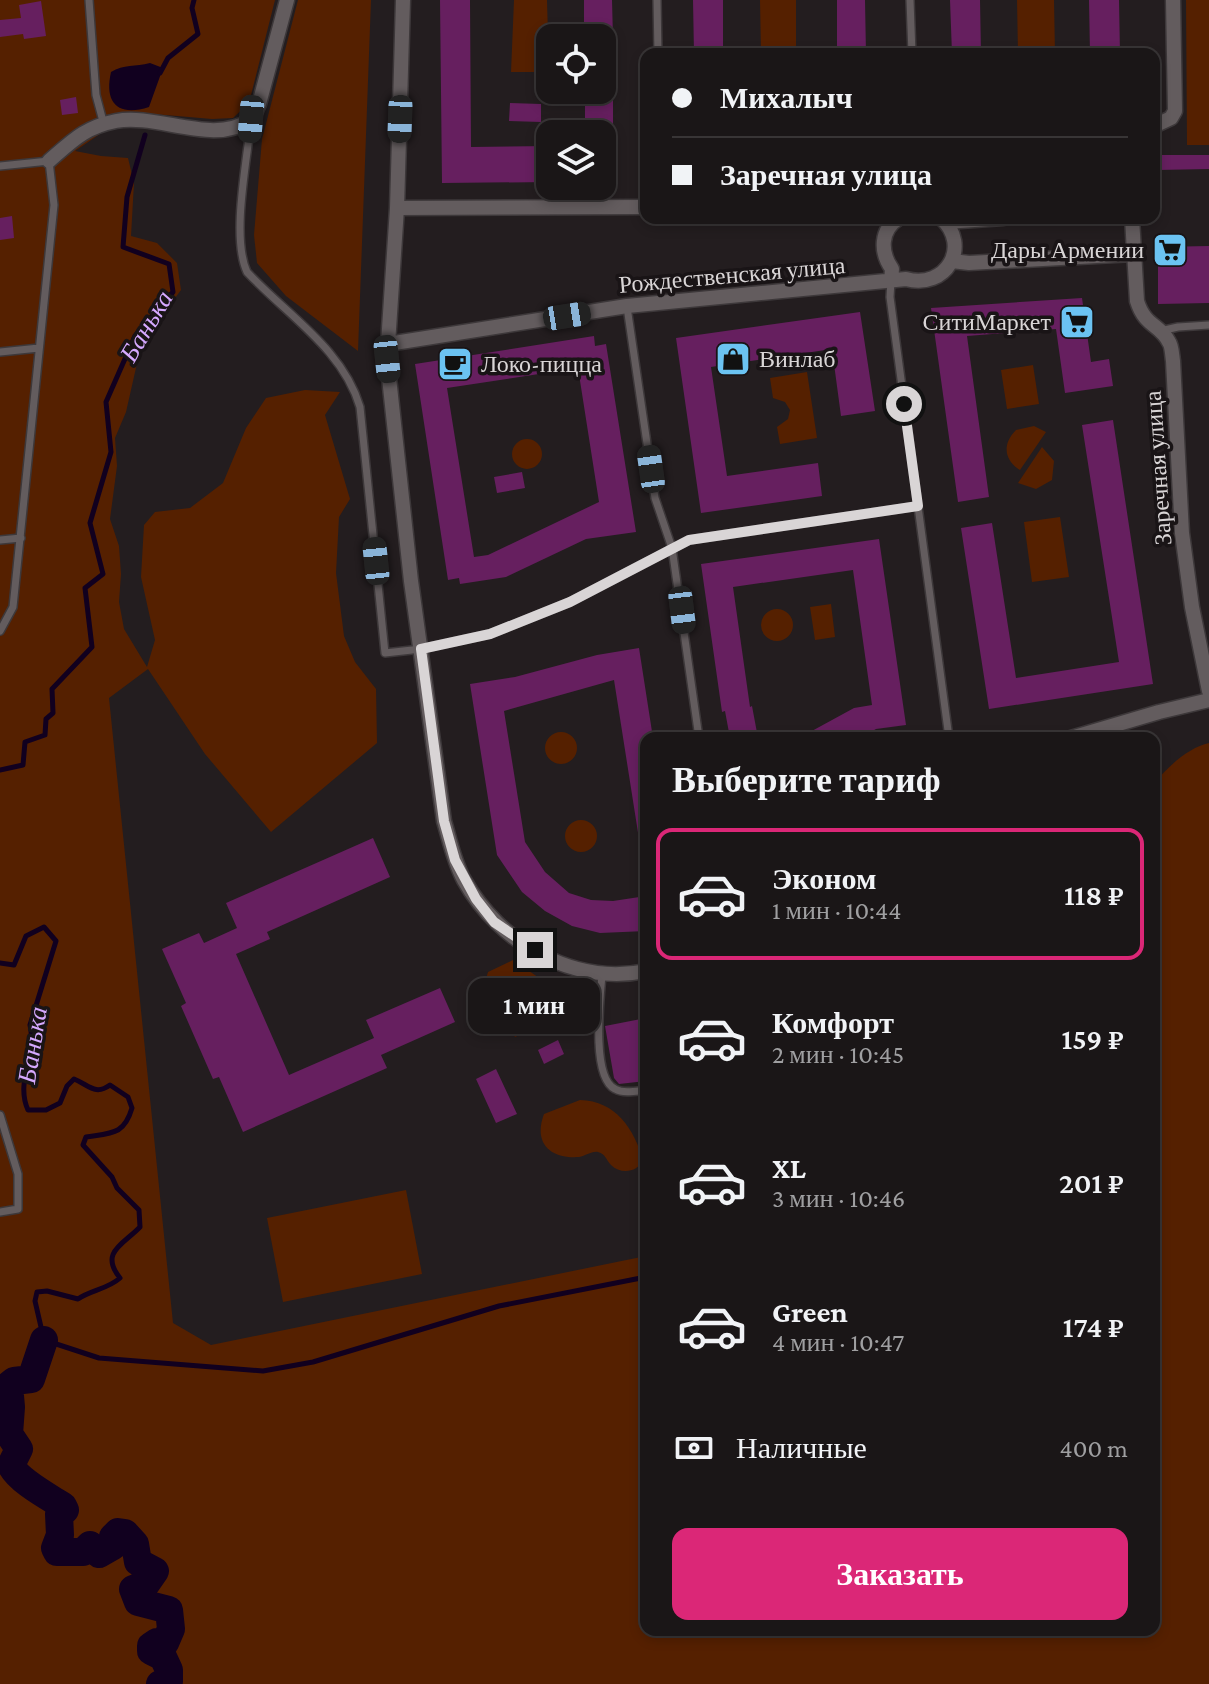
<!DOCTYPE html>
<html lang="ru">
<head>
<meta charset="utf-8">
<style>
  :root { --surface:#1a1617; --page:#231f20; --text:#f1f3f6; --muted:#9f9fa1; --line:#383536; --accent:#db2777 }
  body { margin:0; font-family:"Crimson Pro",serif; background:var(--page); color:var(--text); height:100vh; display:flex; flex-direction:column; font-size:30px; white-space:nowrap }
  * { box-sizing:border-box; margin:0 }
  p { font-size:26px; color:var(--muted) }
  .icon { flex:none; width:44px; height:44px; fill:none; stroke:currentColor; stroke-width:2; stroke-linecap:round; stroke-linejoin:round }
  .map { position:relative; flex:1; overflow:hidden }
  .drawer { position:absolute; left:640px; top:732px; width:520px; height:904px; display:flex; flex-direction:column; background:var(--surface); border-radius:16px; box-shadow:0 4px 12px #0003,0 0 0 2px var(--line) }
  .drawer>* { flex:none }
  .banner { position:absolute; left:640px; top:48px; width:520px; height:176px; border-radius:16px; box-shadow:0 4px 12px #0003,0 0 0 2px var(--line); display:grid; align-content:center; height:176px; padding:0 32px; background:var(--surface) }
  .tools { position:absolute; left:536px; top:24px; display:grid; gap:16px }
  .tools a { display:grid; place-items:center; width:80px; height:80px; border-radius:16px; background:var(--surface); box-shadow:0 4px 12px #0003,0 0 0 2px var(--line); font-size:40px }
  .end { position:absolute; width:36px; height:36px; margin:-18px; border:10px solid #d9d5d6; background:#111; box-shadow:0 0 0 4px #111 }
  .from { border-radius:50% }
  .bubble { position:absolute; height:56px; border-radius:16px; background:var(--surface); box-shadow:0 4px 12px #0003,0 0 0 2px var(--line); font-size:26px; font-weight:600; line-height:56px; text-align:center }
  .car { position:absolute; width:24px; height:48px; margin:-24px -12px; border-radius:10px; box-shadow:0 0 6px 2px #0007; background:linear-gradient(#222 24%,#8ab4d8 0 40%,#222 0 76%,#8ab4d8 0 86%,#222 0) }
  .banner b { display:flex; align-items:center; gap:28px; height:76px; font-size:30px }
  .banner b+b { border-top:2px solid var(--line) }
  .banner i { width:20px; height:20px; background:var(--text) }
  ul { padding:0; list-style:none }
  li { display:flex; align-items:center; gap:24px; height:132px; margin:0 16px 12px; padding:0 16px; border:4px solid transparent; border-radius:16px }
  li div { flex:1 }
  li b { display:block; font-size:30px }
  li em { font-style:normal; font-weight:600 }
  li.active { border-color:var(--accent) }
  li>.icon { width:72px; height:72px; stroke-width:1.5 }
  h2 { padding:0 32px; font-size:36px; line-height:96px }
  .pay { display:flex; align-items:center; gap:20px; height:88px; padding:0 32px; font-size:30px }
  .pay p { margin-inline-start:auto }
  .action { display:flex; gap:16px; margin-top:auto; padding:16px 32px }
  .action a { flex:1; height:92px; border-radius:16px; background:var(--accent); color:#fff; font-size:32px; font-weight:600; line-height:92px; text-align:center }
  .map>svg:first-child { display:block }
  .green { fill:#552000 }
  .water { fill:#11001f }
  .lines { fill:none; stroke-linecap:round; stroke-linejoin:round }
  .stream { stroke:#11001f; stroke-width:5 }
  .river { stroke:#11001f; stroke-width:28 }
  .building { fill:#661f5f; fill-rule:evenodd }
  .service-casing { stroke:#3d383a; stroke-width:10 }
  .minor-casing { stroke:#3d383a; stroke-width:17 }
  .service { stroke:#635c5e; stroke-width:7 }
  .minor { stroke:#635c5e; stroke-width:14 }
  .route { stroke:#d9d5d6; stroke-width:10 }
  .labels { text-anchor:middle; stroke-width:7; stroke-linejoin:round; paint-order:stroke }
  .poi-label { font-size:24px; fill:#d9d5d6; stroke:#191416; text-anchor:end }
  .street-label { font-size:24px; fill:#d9d5d6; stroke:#191416 }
  .water-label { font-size:26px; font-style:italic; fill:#d6a9ff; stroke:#191416 }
</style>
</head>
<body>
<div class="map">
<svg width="1209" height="1684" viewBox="0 0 1209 1684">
  <rect width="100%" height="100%" fill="#231d1f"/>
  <path class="green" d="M 0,0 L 275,0 L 249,103 L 233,118 L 212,119 L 142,113 L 109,114 L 113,125 L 75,151 L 101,156 L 128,158 L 134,183 L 131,236 L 157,243 L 177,263 L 181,290 L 148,334 L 138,359 L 126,412 L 115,438 L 117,466 L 110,519 L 119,546 L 121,574 L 119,602 L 124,629 L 147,667 L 155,640 L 141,577 L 144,525 L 155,512 L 190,508 L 223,483 L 246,428 L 266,398 L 305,390 L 340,392 L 325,415 L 350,499 L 339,517 L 336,573 L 344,636 L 355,662 L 376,689 L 377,743 L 271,832 L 205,754 L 148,669 L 109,698 L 173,1323 L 211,1345 L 646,1256 L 646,1630 L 1154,1630 L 1154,784 C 1166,768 1189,747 1209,743 L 1209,1684 L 0,1684 Z
    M 298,0 L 371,0 L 358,351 L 286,296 L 257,263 L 254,235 L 262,139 Z
    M 514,0 L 547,0 L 549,72 L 511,72 Z
    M 760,0 L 796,0 L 796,54 L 761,54 Z
    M 1017,0 L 1054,0 L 1055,54 L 1018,54 Z
    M 1186,0 L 1209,0 L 1209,145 L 1187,145 Z
    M 1033,365 L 1039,404 L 1007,409 L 1001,370 Z
    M 807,372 L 817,438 L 780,444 L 777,427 L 788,419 L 790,410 L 785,402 L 773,398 L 770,378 Z
    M 1034,426 L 1046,432 L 1020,470 C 1004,460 1002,444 1016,430 Z
    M512 454a15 15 0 1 1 30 0a15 15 0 1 1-30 0Z
    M 1042,447 L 1054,461 L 1052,480 L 1036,489 L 1018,483 Z
    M 1060,517 L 1069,577 L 1032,582 L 1024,522 Z
    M 831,604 L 835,637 L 815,640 L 810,607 Z
    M761 625a16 16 0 1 1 32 0a16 16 0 1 1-32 0Z
    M545 748a16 16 0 1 1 32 0a16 16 0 1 1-32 0Z
    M565 836a16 16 0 1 1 32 0a16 16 0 1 1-32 0Z
    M 513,960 L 567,997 L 559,1017 L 515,1037 L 485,982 L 488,972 Z
    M 580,1100 C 616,1101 634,1129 643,1160 C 638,1172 621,1175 611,1165 C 606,1160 606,1154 598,1152 C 591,1151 586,1156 579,1157 C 550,1159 533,1143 544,1114 Z
    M 406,1190 L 422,1274 L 283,1302 L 267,1218 Z"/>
  <path class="water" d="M 150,63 L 163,68 L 149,107 C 118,117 104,103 111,72 C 124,64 135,67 150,63 Z"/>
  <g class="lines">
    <path class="stream" d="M 160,73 L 168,58 L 198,34 L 192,8 L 194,0
      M 0,770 L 23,765 L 25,742 L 45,735 L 46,719 L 53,713 L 52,689 L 92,647 L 85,588 L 103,574 L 90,523 L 111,452 L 106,402 L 135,336 L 173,292 L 169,264 L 123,247 L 127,197 L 145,135
      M 0,963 L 14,965 L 26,936 L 44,927 L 56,941 L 30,1025 C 37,1053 15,1082 28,1110 L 46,1110 L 60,1103 L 67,1086 L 74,1079 C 89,1085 95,1096 110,1085 L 128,1097 L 132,1108 C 124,1135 112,1133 86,1137 L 83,1145 L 112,1177 L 117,1188 L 139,1210 L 140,1227 C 124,1244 99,1252 120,1278 C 108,1289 91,1290 78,1299 L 47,1291 L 37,1292 L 35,1301 L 44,1340 L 99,1358 L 263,1371 L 313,1362 L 499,1306 L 646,1277"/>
    <path class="river" d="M 44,1340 L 31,1379 L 14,1381 L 9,1385 L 11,1407 L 9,1434 L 19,1449 L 11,1465 C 17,1480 49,1497 63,1506 L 65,1510 L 59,1514 L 60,1535 L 55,1548 L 57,1552 L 83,1552 L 90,1545 L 99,1554 L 113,1546 L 113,1537 L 118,1532 L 125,1533 L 135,1544 L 138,1562 L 155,1571 L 146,1584 L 133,1589 L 138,1602 L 169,1610 L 171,1629 L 165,1643 L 157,1642 L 151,1646 L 151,1651 L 163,1657 L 169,1670 L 169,1681 L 160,1684"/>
  </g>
  <path class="building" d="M 440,0 L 470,0 L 471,147 L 550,146 L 550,182 L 442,183 Z
    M 584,0 L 612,0 L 613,38 L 584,38 Z
    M 693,0 L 723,0 L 723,54 L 694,54 Z
    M 837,0 L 865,0 L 866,54 L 837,54 Z
    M 950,0 L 980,0 L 981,54 L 952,54 Z
    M 1089,0 L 1119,0 L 1120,54 L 1090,54 Z
    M 41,1 L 46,36 L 24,39 L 23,34 L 0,37 L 0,20 L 21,18 L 19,5 Z
    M 585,90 L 613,90 L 613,134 L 585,134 Z
    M 76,97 L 78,113 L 62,115 L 60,100 Z
    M 510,103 L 541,104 L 541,122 L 509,121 Z
    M 602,144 L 613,144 L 614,182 L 602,182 Z
    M 1157,155 L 1209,155 L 1209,169 L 1157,170 Z
    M 12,216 L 14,238 L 0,240 L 0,218 Z
    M 1209,246 L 1209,303 L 1158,304 L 1158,247 Z
    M 1082,298 L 1091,362 L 1109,359 L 1113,386 L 1065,393 L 1056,329 L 967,336 L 989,497 L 958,502 L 931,308 Z
    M 860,312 L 875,411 L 841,416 L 832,349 L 711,367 L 727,476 L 818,463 L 822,496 L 701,513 L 676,338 Z
    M 594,336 L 595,346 L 606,344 L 636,532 L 586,539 L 506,577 L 460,584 L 459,578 L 448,580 L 415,364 ZM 578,368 L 599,502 L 488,555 L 474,557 L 447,388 Z
    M 1113,420 L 1153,684 L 989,709 L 961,528 L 992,523 L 1016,678 L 1119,662 L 1082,425 Z
    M 522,472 L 525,488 L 497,493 L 494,477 Z
    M 879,539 L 906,725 L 876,729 L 860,738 L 799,738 L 854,708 L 872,705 L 853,570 L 733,587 L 750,707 L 752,706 L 758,738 L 730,738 L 725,711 L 722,712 L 701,564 Z
    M 639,648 L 653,738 L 646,738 L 646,838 L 639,839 L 614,680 L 504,711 L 525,842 L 545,872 L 569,893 L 591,900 L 613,901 L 646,896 L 646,931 L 600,933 L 572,926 L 545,911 L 522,892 L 497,855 L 470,684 L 515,677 L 597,655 Z
    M 373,838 L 390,877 L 267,932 L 270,939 L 236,954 L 289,1075 L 374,1038 L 366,1020 L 440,988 L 455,1022 L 381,1055 L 387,1068 L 243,1132 L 219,1077 L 213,1079 L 181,1006 L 186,1003 L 162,949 L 199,933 L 204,943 L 237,928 L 226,903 Z
    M 646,1018 L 646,1081 L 619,1084 L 614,1078 L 605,1026 Z
    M 558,1040 L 564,1054 L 544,1064 L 538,1050 Z
    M 496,1069 L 517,1114 L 496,1123 L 476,1079 Z"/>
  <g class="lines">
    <g class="service-casing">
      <path id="service" d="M 89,0 L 96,95 L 104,125
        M 657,0 L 658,54
        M 910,0 L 912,54
        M 251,121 C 247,161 231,237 247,272 C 287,315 343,349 360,407 L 385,653 L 421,649 L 490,634 L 570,602 L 689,540 L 918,506
        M 0,166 L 49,161 L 54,205 L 13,607 L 0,631
        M 891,281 L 890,297 L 949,738
        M 627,307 L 655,498 L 672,548 L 699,738
        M 1160,331 L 1178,327 L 1209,325
        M 0,352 L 39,348
        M 0,540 L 21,538
        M 602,975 C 600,999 591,1077 615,1089 C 624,1094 636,1091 646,1090
        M 0,1115 L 18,1174 L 18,1209 L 0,1212"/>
    </g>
    <g class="minor-casing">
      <path id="minor" d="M 403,0 L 397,208 L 387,359 L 411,581 L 444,821 C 450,841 454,862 464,880 C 499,943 574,986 646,971
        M 1154,126 L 1171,118 L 1175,111 L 1173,0
        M 49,161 C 72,141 85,127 116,121 C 157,113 214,146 250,120 C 254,117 257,109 259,104 L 287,0
        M 397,208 L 646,207
        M 1132,218 L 1137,301 C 1145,327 1160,324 1169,342 C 1172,346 1172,355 1173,361 L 1182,533 L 1192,607 L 1209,691
        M 946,222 L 1003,218
        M 952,261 L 969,263 L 1133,254
        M 891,281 L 892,269 C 880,252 880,230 899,218
        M 388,344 L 627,306 L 906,279 C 946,290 972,246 941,218
        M 1071,738 L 1159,712 L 1209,700"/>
    </g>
    <use href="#service" class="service"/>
    <use href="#minor" class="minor"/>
  </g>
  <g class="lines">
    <path class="route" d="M 535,950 L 494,922 L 476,899 L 455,860 L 444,821 L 421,649 L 490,634 L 570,602 L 689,540 L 918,506 L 904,404"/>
  </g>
  <defs>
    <g id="supermarket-square" transform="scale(1.8)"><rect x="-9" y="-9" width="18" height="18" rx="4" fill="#6bc3f2" stroke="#191416"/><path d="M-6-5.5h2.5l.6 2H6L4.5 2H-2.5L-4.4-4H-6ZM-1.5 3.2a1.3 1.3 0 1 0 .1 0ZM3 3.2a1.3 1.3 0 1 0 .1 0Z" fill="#111"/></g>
    <g id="shop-square" transform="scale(1.8)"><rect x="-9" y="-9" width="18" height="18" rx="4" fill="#6bc3f2" stroke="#191416"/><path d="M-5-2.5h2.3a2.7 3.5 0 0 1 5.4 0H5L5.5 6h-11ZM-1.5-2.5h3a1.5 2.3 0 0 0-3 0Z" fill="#111"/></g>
    <g id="cafe-square" transform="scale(1.8)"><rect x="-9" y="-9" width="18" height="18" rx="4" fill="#6bc3f2" stroke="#191416"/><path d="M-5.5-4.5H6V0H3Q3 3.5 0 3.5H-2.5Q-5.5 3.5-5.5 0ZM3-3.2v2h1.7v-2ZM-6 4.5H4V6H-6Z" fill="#111"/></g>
  </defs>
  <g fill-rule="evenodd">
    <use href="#supermarket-square" x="1170" y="250"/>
    <use href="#supermarket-square" x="1077" y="322"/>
    <use href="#shop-square" x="733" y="359"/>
    <use href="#cafe-square" x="455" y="364"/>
  </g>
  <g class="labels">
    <g class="poi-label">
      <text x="1144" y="258">Дары Армении</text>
      <text x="1051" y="330">СитиМаркет</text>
      <text x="759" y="367" text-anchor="start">Винлаб</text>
      <text x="481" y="372" text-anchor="start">Локо-пицца</text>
    </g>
    <g class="street-label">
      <text transform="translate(732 275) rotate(-5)" y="8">Рождественская улица</text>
      <text transform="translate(1158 468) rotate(-94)" y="8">Заречная улица</text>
    </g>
    <g class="water-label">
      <text transform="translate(146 326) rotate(-59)" y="9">Банька</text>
      <text transform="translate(32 1045) rotate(-81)" y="9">Банька</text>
    </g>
  </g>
</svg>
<div class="tools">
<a><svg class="icon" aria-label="locate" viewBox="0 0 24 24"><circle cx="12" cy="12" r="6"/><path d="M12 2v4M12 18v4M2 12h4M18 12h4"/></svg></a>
<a><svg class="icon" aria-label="layers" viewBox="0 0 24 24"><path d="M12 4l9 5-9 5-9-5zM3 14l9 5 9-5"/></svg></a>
</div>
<i class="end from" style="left:904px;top:404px"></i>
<i class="end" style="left:535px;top:950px"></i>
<div class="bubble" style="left:468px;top:978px;width:132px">1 мин</div>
<i class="car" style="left:251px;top:119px;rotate:185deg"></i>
<i class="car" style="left:400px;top:119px;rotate:182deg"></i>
<i class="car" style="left:567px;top:316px;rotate:81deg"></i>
<i class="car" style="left:387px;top:359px;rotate:174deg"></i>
<i class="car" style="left:651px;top:469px;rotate:352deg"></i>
<i class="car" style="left:376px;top:561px;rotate:354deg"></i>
<i class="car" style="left:682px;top:610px;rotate:173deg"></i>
<div class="banner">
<b><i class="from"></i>Михалыч</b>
<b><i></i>Заречная улица</b>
</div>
<section class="drawer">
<h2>Выберите тариф</h2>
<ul>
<li class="active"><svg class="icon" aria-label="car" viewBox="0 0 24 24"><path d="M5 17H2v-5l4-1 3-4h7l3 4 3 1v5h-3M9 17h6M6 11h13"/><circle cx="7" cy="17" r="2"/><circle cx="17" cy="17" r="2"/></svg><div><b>Эконом</b><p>1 мин · 10:44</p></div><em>118 ₽</em></li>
<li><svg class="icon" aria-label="car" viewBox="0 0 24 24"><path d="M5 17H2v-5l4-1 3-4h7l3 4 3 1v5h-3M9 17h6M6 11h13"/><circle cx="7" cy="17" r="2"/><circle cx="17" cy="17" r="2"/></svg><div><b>Комфорт</b><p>2 мин · 10:45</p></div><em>159 ₽</em></li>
<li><svg class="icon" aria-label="car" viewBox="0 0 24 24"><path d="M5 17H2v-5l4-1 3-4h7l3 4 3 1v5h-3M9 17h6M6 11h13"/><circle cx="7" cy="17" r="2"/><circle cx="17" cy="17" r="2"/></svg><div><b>XL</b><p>3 мин · 10:46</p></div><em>201 ₽</em></li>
<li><svg class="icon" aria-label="car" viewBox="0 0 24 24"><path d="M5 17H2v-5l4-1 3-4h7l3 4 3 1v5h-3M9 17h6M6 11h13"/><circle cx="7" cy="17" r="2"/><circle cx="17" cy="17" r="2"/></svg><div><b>Green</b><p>4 мин · 10:47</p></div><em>174 ₽</em></li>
</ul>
<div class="pay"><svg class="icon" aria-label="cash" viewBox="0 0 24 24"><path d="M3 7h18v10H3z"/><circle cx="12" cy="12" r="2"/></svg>Наличные<p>400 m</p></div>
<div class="action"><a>Заказать</a></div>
</section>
</div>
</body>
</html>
